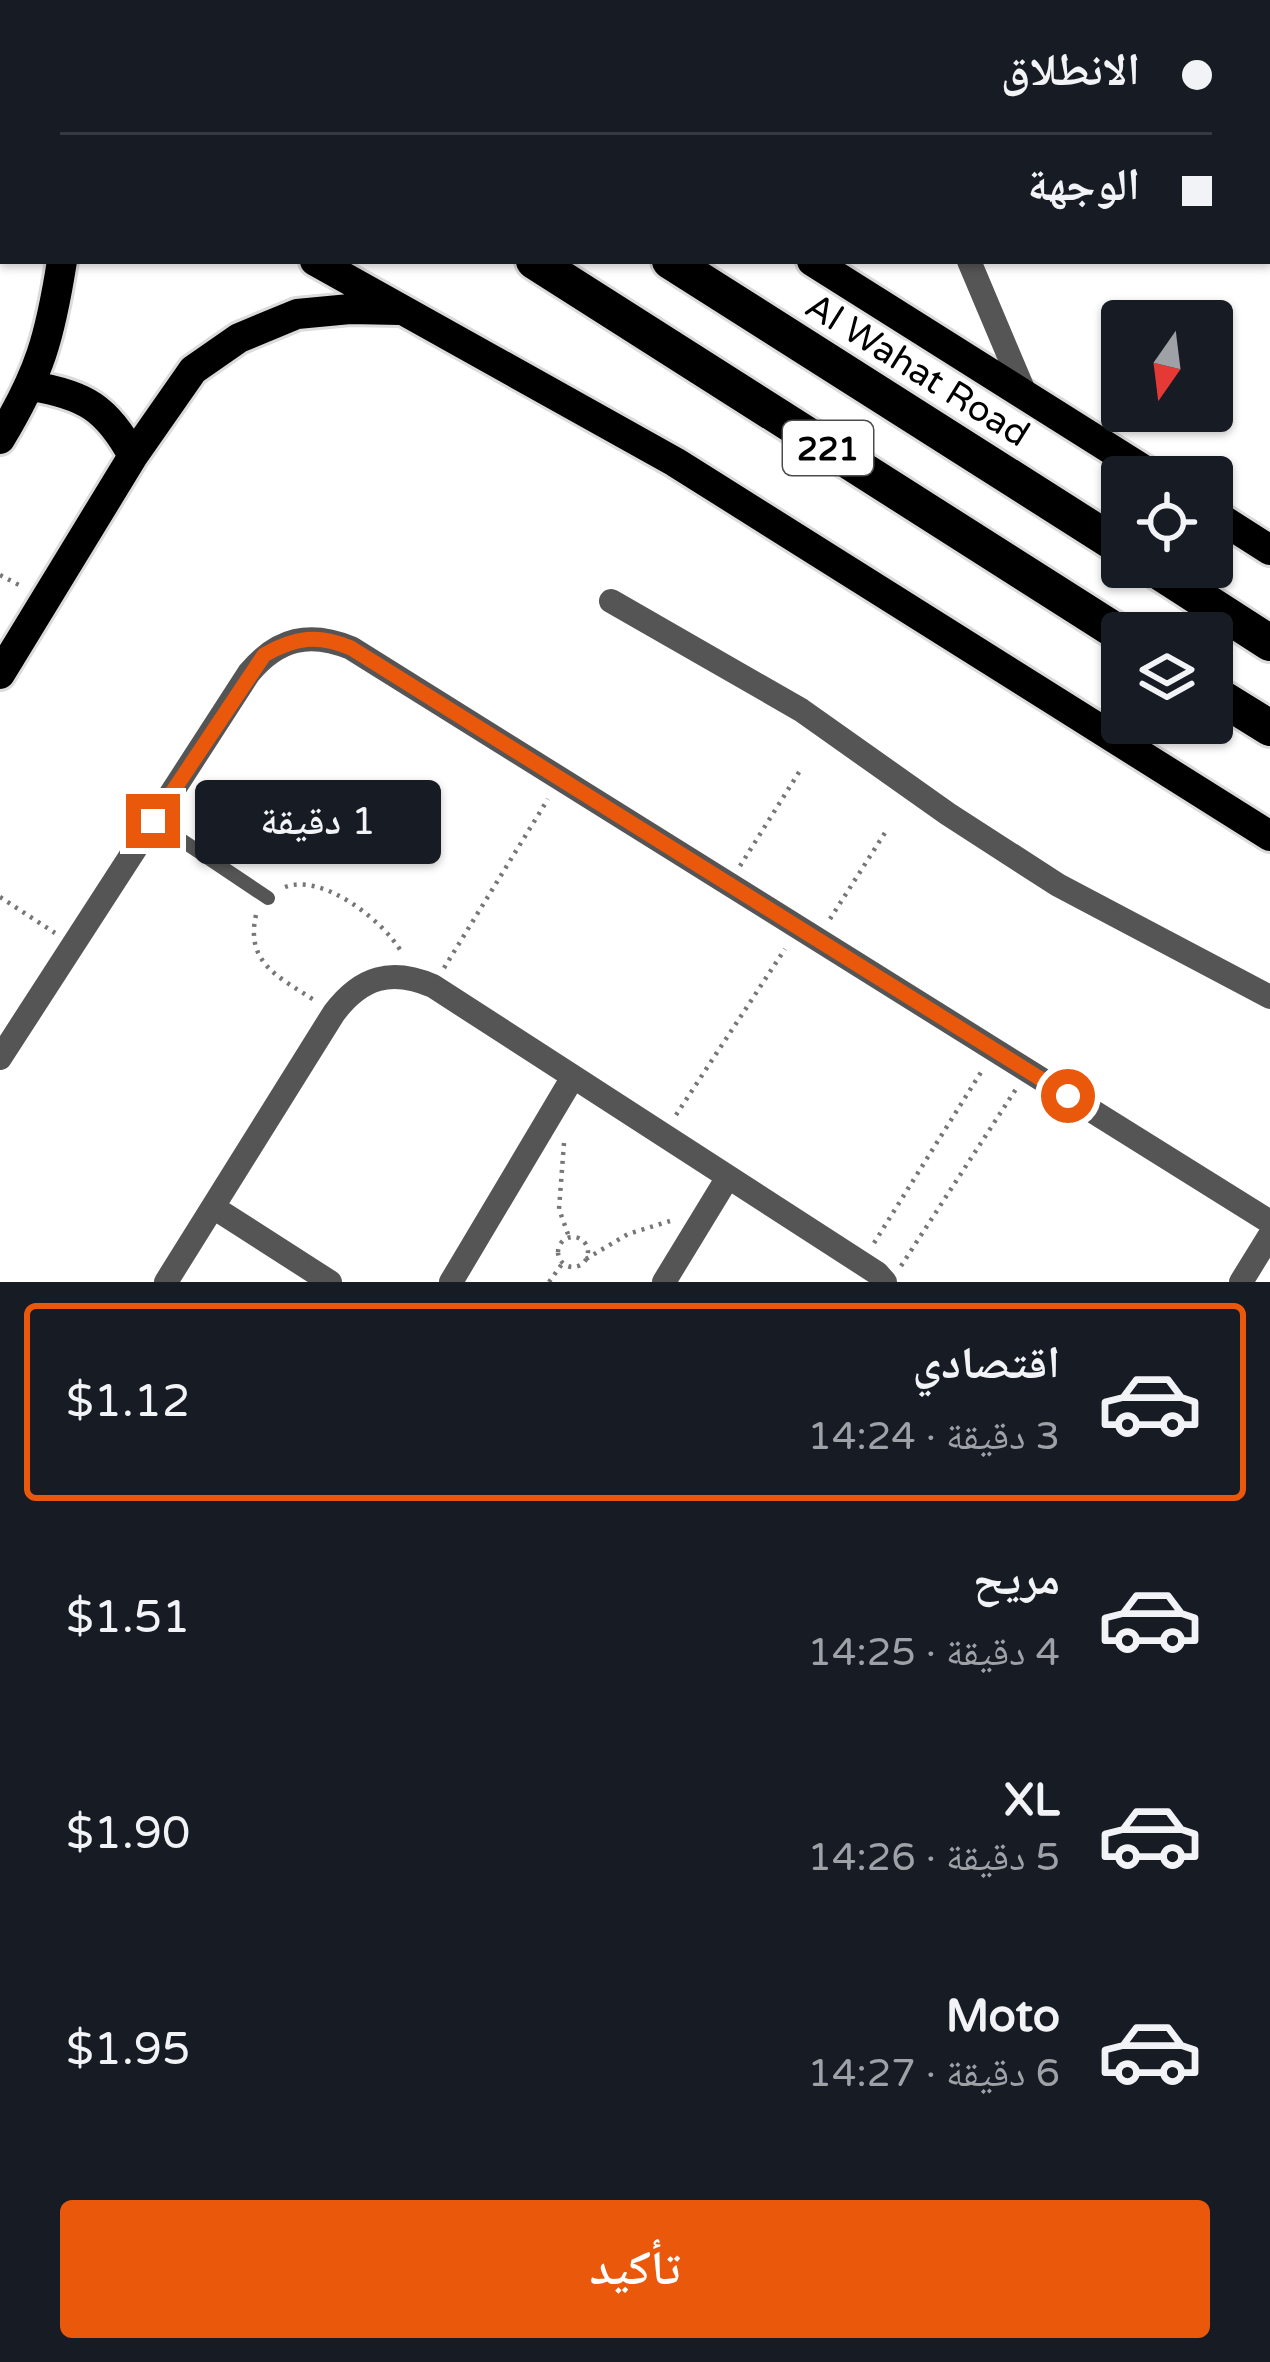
<!DOCTYPE html>
<html lang="ar">
<head>
<meta charset="utf-8">
<style>
  :root { --surface:#171b24; --page:#242831; --text:#f1f3f6; --muted:#9ea1a6; --line:#363941; --accent:#ea580c }
  body { margin:0; font-family:"Varela Round","Noto Naskh Arabic",sans-serif; background:var(--page); color:var(--text); direction:rtl; height:100vh; display:flex; flex-direction:column; font-size:45px; white-space:nowrap }
  * { box-sizing:border-box; margin:0 }
  p { font-size:39px; color:var(--muted) }
  .icon { flex:none; width:66px; height:66px; fill:none; stroke:currentColor; stroke-width:2; stroke-linecap:round; stroke-linejoin:round }
  .map { position:relative; height:1282px; overflow:hidden; direction:ltr }
  .panel { display:flex; flex-direction:column; background:var(--surface); flex:1 }
  .panel>* { flex:none }
  .hud { position:absolute; left:0px; top:0px; width:1272px; height:264px; box-shadow:0 3px 9px #0004; direction:rtl; display:grid; align-content:center; height:264px; padding:0 60px; background:var(--surface) }
  .needle { width:78px; rotate:194deg }
  .buttons { position:absolute; left:1101px; top:300px; display:grid; gap:24px }
  .buttons a { display:grid; place-items:center; width:132px; height:132px; border-radius:12px; background:var(--surface); box-shadow:0 3px 9px #0004; font-size:60px }
  .end { position:absolute; width:54px; height:54px; margin:-27px; border:15px solid #ea580c; background:#fff; box-shadow:0 0 0 6px #fff }
  .from { border-radius:50% }
  .bubble { position:absolute; height:84px; border-radius:12px; background:var(--surface); box-shadow:0 3px 9px #0004; font-size:39px; font-weight:600; line-height:84px; text-align:center; direction:rtl }
  .hud b { display:flex; align-items:center; gap:42px; height:114px; font-size:45px }
  .hud b+b { border-top:3px solid var(--line) }
  .hud i { width:30px; height:30px; background:var(--text) }
  ul { padding:21px 0 0; list-style:none }
  li { display:flex; align-items:center; gap:36px; height:198px; margin:0 24px 18px; padding:0 36px; border:6px solid transparent; border-radius:12px }
  li div { flex:1 }
  li b { display:block; font-size:45px }
  li em { font-style:normal; font-weight:600 }
  li.current { border-color:var(--accent) }
  li>.icon { width:108px; height:108px; stroke-width:1.5 }
  .cta { display:flex; gap:24px; margin-top:auto; padding:24px 60px }
  .cta a { flex:1; height:138px; border-radius:12px; background:var(--accent); color:#fff; font-size:48px; font-weight:600; line-height:138px; text-align:center }
  .map>svg:first-child { display:block }
  .lines { fill:none; stroke-linecap:round; stroke-linejoin:round }
  .primary-casing { stroke:#dbdbdb; stroke-width:36 }
  .highway-casing { stroke:#dbdbdb; stroke-width:42 }
  .path { stroke:#777; stroke-width:4.5; stroke-dasharray:3 6; stroke-linecap:butt }
  .lane { stroke:#555; stroke-width:14 }
  .street { stroke:#555; stroke-width:24 }
  .primary { stroke:#000; stroke-width:30 }
  .highway { stroke:#000; stroke-width:36 }
  .route { stroke:#ea580c; stroke-width:15 }
  .labels { text-anchor:middle; stroke-width:9; stroke-linejoin:round; paint-order:stroke }
  .shield { fill:#fff; stroke:#4c4c4c; stroke-width:3 }
  .shield-label { font-size:33px; font-weight:bold; fill:#000 }
  .street-label { font-size:36px; fill:#000; stroke:#fff }
</style>
</head>
<body>
<div class="map">
<svg width="1270" height="1282" viewBox="0 0 1270 1282">
  <rect width="100%" height="100%" fill="#fff"/>
  <g class="lines">
    <g class="primary-casing">
      <path id="primary" d="M 414,0 L 419,3
        M 0,85 L 3,86
        M 315,261 L 675,462 L 1270,836
        M 812,261 L 1155,477
        M 32,386 C 85,395 107,408 133,456
        M 0,439 C 40,373 50,337 62,261
        M 1212,513 L 1270,550
        M 0,674 L 133,456 L 193,370 L 239,338 L 297,314 L 350,309 L 400,310"/>
    </g>
    <g class="highway-casing">
      <path id="highway" d="M 122,0 L 127,3
        M 267,0 L 271,3
        M 534,261 L 1122,635
        M 670,261 L 1122,548
        M 1152,567 L 1270,643
        M 1212,692 L 1270,728"/>
    </g>
    <path class="path" d="M 0,575 L 19,585
      M 740,866 L 801,769
      M 285,887 C 323,873 384,921 402,953
      M 0,897 L 55,933
      M 256,915 C 245,963 279,977 314,1000
      M 830,919 L 888,828
      M 444,968 L 548,799
      M 676,1115 L 785,949
      M 564,1143 L 559,1209 L 569,1237
      M558 1252a15 15 0 1 1 30 0a15 15 0 1 1-30 0Z
      M 874,1243 L 983,1069
      M 586,1259 L 628,1234 L 670,1221
      M 901,1266 L 1016,1089
      M 549,1282 L 562,1264"/>
    <path class="lane" d="M 153,821 L 268,898"/>
    <path class="street" d="M 860,0 L 861,3
      M 905,0 L 906,3
      M 969,261 L 1026,396
      M 611,601 L 801,710 L 948,814 L 1058,885 L 1270,997
      M 0,1058 L 249,673 C 278,638 310,631 351,648 L 1270,1222
      M 213,1207 L 330,1282
      M 166,1282 L 334,1013 C 361,977 391,968 433,986 L 877,1273 L 885,1282
      M 451,1282 L 573,1077
      M 664,1282 L 728,1177
      M 1241,1282 L 1270,1235"/>
    <use href="#primary" class="primary"/>
    <use href="#highway" class="highway"/>
  </g>
  <g class="lines">
    <path class="route" d="M 153,821 L 264,655 C 295,637 318,634 351,648 L 1068,1096"/>
  </g>
  <g class="labels">
    <rect class="shield" x="783" y="421" width="90" height="54" rx="9"/>
    <g class="shield-label">
      <text x="828" y="460">221</text>
    </g>
    <g class="street-label">
      <text transform="translate(918 369) rotate(32)" y="13">Al Wahat Road</text>
    </g>
  </g>
</svg>
<div class="buttons">
<a><svg class="needle" viewBox="-14 -14 28 28"><path d="M0-13l5 13h-10z" fill="#e53935"/><path d="M0 13l5-13h-10z" fill="#9ea1a6"/></svg></a>
<a><svg class="icon" aria-label="locate" viewBox="0 0 24 24"><circle cx="12" cy="12" r="6"/><path d="M12 2v4M12 18v4M2 12h4M18 12h4"/></svg></a>
<a><svg class="icon" aria-label="layers" viewBox="0 0 24 24"><path d="M12 4l9 5-9 5-9-5zM3 14l9 5 9-5"/></svg></a>
</div>
<i class="end from" style="left:1068px;top:1096px"></i>
<i class="end" style="left:153px;top:821px"></i>
<div class="bubble" style="left:195px;top:780px;width:246px">1 دقيقة</div>
<div class="hud">
<b><i class="from"></i>الانطلاق</b>
<b><i></i>الوجهة</b>
</div>
</div>
<section class="panel">
<ul>
<li class="current"><svg class="icon" aria-label="car" viewBox="0 0 24 24"><path d="M5 17H2v-5l4-1 3-4h7l3 4 3 1v5h-3M9 17h6M6 11h13"/><circle cx="7" cy="17" r="2"/><circle cx="17" cy="17" r="2"/></svg><div><b>اقتصادي</b><p>3 دقيقة · 14:24</p></div><em>$1.12</em></li>
<li><svg class="icon" aria-label="car" viewBox="0 0 24 24"><path d="M5 17H2v-5l4-1 3-4h7l3 4 3 1v5h-3M9 17h6M6 11h13"/><circle cx="7" cy="17" r="2"/><circle cx="17" cy="17" r="2"/></svg><div><b>مريح</b><p>4 دقيقة · 14:25</p></div><em>$1.51</em></li>
<li><svg class="icon" aria-label="car" viewBox="0 0 24 24"><path d="M5 17H2v-5l4-1 3-4h7l3 4 3 1v5h-3M9 17h6M6 11h13"/><circle cx="7" cy="17" r="2"/><circle cx="17" cy="17" r="2"/></svg><div><b>XL</b><p>5 دقيقة · 14:26</p></div><em>$1.90</em></li>
<li><svg class="icon" aria-label="car" viewBox="0 0 24 24"><path d="M5 17H2v-5l4-1 3-4h7l3 4 3 1v5h-3M9 17h6M6 11h13"/><circle cx="7" cy="17" r="2"/><circle cx="17" cy="17" r="2"/></svg><div><b>Moto</b><p>6 دقيقة · 14:27</p></div><em>$1.95</em></li>
</ul>
<div class="cta"><a>تأكيد</a></div>
</section>
</body>
</html>
